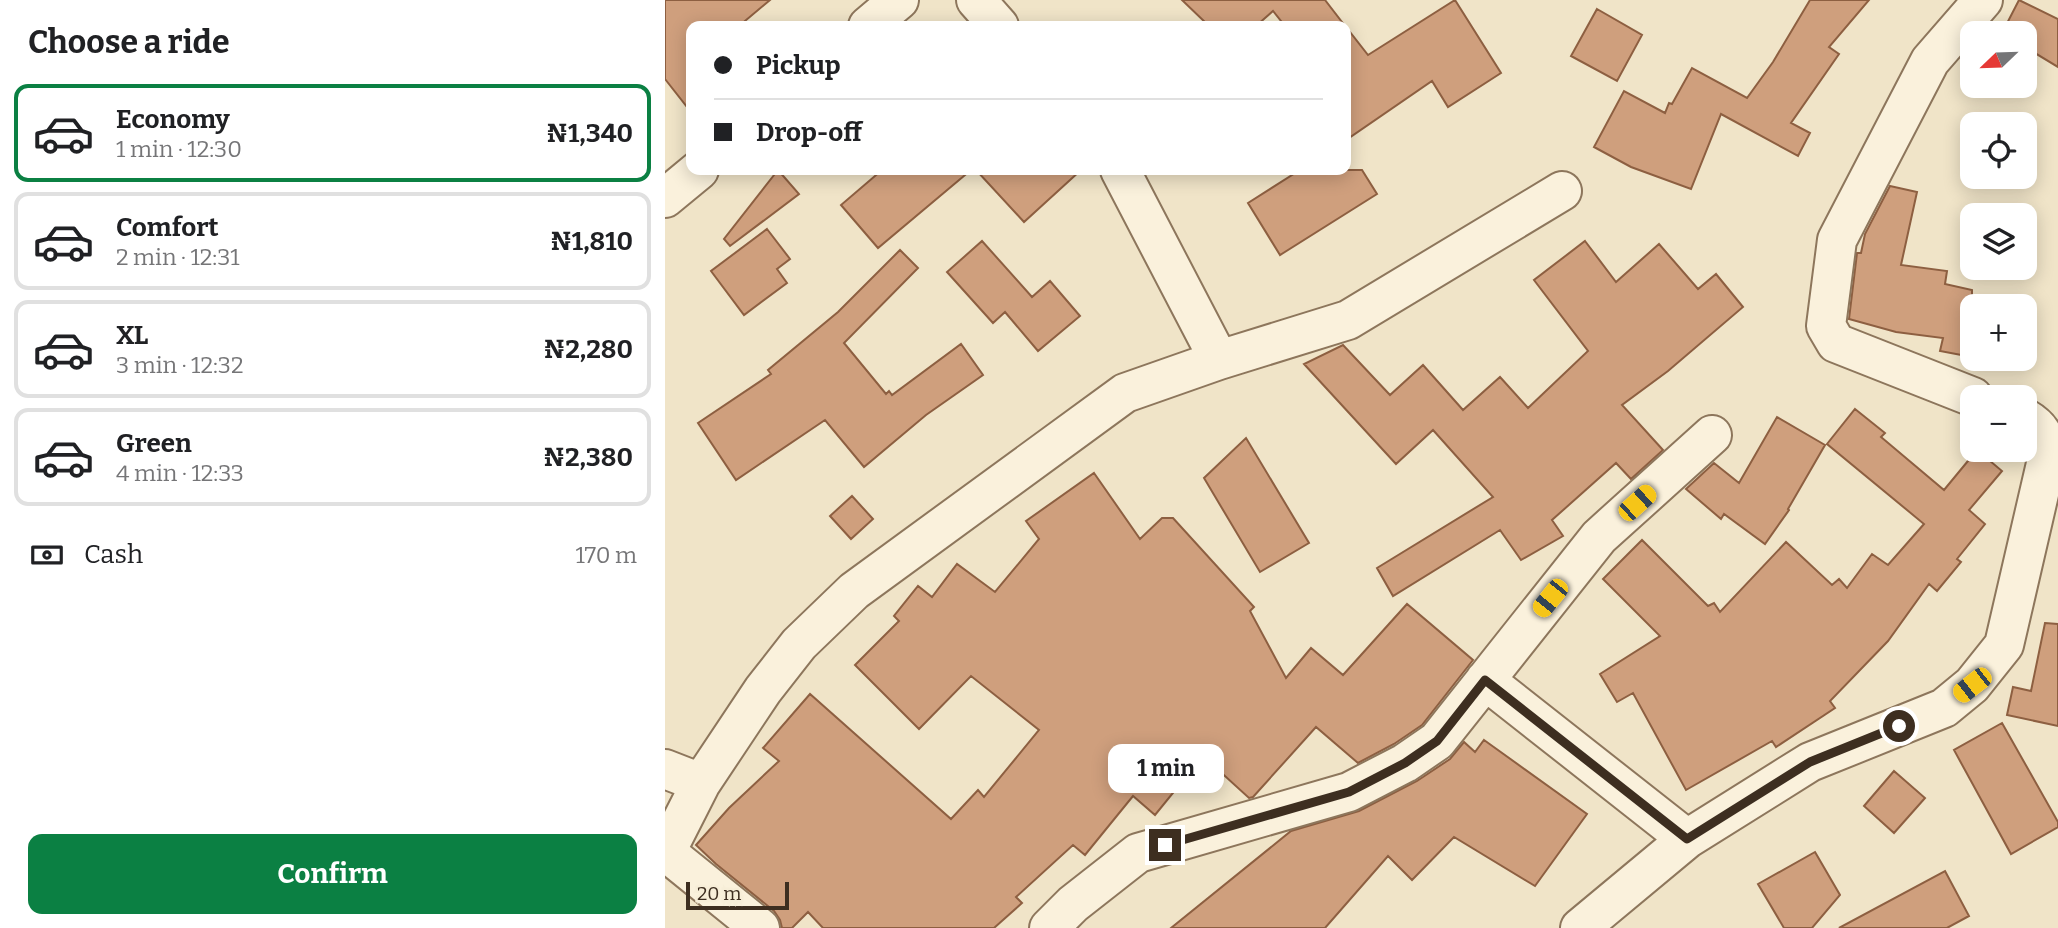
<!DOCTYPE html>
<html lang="en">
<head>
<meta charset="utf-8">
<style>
  :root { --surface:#fff; --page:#f2f2f2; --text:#202124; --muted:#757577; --line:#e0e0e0; --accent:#0b8043 }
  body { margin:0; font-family:Bitter,serif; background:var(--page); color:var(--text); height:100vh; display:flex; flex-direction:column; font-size:26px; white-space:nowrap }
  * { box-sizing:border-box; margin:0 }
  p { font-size:23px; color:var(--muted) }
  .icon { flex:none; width:38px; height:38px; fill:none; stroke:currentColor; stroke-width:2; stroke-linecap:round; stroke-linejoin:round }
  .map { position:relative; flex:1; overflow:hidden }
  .details { display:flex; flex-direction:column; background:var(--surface); width:665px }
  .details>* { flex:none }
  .banner { position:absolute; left:21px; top:21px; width:665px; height:154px; border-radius:14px; box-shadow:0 4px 18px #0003; display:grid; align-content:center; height:154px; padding:0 28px; background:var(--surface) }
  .needle { width:46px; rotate:247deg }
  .controls { position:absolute; left:1295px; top:21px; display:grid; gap:14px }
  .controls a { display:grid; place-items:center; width:77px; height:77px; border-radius:14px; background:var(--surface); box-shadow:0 4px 18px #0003; font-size:35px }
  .scale { position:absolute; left:21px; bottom:18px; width:103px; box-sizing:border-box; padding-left:7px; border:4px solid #3d2e20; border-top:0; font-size:19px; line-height:24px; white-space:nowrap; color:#3d2e20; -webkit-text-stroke:5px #f7eed8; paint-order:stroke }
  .end { position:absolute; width:32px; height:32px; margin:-16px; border:9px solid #3d2e20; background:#fff; box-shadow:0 0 0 4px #fff }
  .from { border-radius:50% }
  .bubble { position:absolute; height:49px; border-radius:14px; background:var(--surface); box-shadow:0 4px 18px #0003; font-size:23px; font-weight:700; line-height:49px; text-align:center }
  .car { position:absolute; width:21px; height:42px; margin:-21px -10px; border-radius:9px; box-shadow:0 0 5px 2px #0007; background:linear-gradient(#f5c518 24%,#345 0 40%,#f5c518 0 76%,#345 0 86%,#f5c518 0) }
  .banner b { display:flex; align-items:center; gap:24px; height:66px; font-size:26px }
  .banner b+b { border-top:2px solid var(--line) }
  .banner i { width:18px; height:18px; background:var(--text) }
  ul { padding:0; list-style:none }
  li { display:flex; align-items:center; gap:21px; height:98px; margin:0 14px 10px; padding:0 14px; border:4px solid var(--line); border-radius:14px }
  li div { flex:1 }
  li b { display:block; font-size:26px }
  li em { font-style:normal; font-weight:700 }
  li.active { border-color:var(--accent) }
  li>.icon { width:63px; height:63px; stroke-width:1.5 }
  h2 { padding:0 28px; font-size:32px; line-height:84px }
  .pay { display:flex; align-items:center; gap:18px; height:77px; padding:0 28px; font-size:26px }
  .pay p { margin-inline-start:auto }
  .primary-button { display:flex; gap:14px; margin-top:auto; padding:14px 28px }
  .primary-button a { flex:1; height:80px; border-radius:14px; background:var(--accent); color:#fff; font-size:28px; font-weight:700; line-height:80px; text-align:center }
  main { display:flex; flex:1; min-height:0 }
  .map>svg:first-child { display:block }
  .building { fill:#cf9f7d; stroke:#8d5f41; stroke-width:2 }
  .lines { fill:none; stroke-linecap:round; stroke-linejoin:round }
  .minor-casing { stroke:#8d765c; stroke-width:42 }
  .minor { stroke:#faf1dc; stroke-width:38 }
  .route { stroke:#3d2e20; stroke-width:9 }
</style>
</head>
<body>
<main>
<section class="details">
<h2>Choose a ride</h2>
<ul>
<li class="active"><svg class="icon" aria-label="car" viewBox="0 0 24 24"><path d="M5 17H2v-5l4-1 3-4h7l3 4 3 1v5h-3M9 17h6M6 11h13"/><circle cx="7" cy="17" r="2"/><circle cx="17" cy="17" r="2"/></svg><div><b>Economy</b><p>1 min · 12:30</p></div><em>₦1,340</em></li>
<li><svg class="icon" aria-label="car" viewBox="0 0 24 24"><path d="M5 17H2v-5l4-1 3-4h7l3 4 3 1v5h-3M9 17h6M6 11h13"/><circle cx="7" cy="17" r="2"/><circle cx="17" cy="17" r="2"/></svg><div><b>Comfort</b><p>2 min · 12:31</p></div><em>₦1,810</em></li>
<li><svg class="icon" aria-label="car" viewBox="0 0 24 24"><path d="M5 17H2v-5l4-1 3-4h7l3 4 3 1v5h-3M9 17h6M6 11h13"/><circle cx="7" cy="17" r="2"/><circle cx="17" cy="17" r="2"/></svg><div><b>XL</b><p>3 min · 12:32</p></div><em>₦2,280</em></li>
<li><svg class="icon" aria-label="car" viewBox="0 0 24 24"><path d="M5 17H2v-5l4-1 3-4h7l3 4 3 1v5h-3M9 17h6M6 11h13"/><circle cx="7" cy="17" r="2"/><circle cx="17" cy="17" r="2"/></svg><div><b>Green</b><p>4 min · 12:33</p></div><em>₦2,380</em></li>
</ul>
<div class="pay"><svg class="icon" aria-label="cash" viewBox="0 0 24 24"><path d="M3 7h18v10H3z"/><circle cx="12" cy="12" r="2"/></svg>Cash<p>170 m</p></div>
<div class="primary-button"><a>Confirm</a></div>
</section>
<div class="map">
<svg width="1393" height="928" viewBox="0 0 1393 928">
  <rect width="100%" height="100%" fill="#f0e4c8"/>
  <path class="building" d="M 0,0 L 105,0 L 74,26 L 26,26 L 26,112 L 0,79 Z
    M 517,0 L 660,0 L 680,26 L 620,26 L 608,11 L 591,26 L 544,26 Z
    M 790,0 L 836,73 L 783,107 L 767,81 L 681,140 L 681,27 L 703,55 Z
    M 1145,0 L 1204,0 L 1164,47 L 1174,54 L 1126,123 L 1145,133 L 1133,156 L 1056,114 L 1026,189 L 966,167 L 929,147 L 959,91 L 1000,113 L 1004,103 L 1007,104 L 1027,68 L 1082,98 L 1108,62 Z
    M 1354,0 L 1393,19 L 1393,67 L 1360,47 L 1360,33 L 1337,33 Z
    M 932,9 L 977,35 L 952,81 L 906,56 Z
    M 113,170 L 134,194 L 65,246 L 59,239 Z
    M 217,170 L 306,170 L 213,248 L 176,205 Z
    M 311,170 L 416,170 L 359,222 Z
    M 635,170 L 697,170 L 712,194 L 615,255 L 583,203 Z
    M 1225,186 L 1252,192 L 1236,265 L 1282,271 L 1280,284 L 1307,290 L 1307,357 L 1275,351 L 1278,338 L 1231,332 L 1184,319 L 1192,253 L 1196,253 L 1200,234 Z
    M 102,229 L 125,259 L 112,269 L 122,283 L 79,315 L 46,271 Z
    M 317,241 L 367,297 L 385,281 L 415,316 L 373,351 L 340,312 L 328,323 L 282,272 Z
    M 920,241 L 951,282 L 994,244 L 1033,289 L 1051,274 L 1078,307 L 1003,371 L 957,405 L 998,450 L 966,479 L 951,463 L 887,520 L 898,536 L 856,560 L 835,530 L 728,596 L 712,568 L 828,497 L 768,430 L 731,464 L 639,364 L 678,345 L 725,395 L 758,365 L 798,410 L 835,377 L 863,408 L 923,351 L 869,280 Z
    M 235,250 L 253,268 L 179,343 L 221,394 L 224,391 L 227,395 L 296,344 L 318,375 L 261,415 L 199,467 L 160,420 L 71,480 L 33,423 L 106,374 L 103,370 L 173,312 Z
    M 1190,409 L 1220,433 L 1216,437 L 1279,490 L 1312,450 L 1337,471 L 1304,510 L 1320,524 L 1292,559 L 1296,562 L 1272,591 L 1264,584 L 1223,641 L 1165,701 L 1170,708 L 1111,747 L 1107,741 L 1021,790 L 968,693 L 952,702 L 935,674 L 995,636 L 938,579 L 977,540 L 1043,606 L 1049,603 L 1055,612 L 1121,542 L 1167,585 L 1174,579 L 1182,588 L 1207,554 L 1223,565 L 1259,524 L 1162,444 Z
    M 1112,417 L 1160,445 L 1123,509 L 1124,510 L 1100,544 L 1059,514 L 1056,519 L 1021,489 L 1049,463 L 1074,483 Z
    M 581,438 L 644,543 L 595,572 L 539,478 Z
    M 429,473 L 475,539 L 497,518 L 508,518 L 589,607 L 585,611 L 621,678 L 646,648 L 678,675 L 742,604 L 808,660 L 757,725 L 729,744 L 693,763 L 651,727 L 588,797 L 584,798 L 538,756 L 490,815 L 468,796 L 420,855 L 408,845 L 351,897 L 357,903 L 329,928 L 158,928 L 143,912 L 127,928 L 117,928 L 115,920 L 109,911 L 51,864 L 31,845 L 64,808 L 114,761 L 98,748 L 145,694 L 286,819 L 313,790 L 319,797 L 374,730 L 306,676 L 254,729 L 190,665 L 234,621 L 229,616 L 253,586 L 267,597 L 292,564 L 330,592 L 374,539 L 361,521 Z
    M 187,496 L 208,519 L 186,539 L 165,516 Z
    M 1380,623 L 1393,624 L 1393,726 L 1342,715 L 1348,687 L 1366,691 Z
    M 1337,723 L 1393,822 L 1393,827 L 1346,854 L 1289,750 Z
    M 819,740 L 922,814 L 870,886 L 789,837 L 747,880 L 723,856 L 660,928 L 506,928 L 626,831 L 694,811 L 752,781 L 785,759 L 799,742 L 810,752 Z
    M 1229,771 L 1260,798 L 1229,833 L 1199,806 Z
    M 1150,852 L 1175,895 L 1147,928 L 1119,928 L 1093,884 Z
    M 1280,871 L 1304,916 L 1282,928 L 1174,928 Z"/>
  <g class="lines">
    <g class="minor-casing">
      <path id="minor" d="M 311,0 L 334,26
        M 203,26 L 234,0
        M 455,170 L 554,360
        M 0,198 L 34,170
        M 1308,397 L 1171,343 L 1161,326 L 1172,240 L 1265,61 L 1318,0
        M 820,680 L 1022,839
        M 0,769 L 36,783
        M 1,852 L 95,928
        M 0,854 L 36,783 L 98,690 L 134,644 L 189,591 L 460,393 L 554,360 L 683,320 L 897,191
        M 384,928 L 408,904 L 473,853 L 684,792 L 740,763 L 772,741 L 934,537 L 1047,435
        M 915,928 L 1022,839 L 1145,762 L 1279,708 L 1307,685 L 1339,645 L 1383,455 C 1379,435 1377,428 1360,418"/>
    </g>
    <use href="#minor" class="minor"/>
  </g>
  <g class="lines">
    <path class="route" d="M 500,845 L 684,792 L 740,763 L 772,741 L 820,680 L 1022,839 L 1145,762 L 1234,726"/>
  </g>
</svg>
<div class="controls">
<a><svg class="needle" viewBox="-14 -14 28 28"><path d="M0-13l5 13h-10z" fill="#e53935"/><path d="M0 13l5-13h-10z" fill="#757577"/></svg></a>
<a><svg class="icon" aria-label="locate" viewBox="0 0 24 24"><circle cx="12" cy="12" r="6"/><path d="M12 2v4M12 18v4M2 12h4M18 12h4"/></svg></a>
<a><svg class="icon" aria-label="layers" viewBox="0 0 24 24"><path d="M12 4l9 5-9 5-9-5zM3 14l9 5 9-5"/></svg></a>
<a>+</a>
<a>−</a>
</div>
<div class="scale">20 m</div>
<i class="end from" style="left:1234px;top:726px"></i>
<i class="end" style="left:500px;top:845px"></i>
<div class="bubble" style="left:443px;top:744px;width:116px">1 min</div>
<i class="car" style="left:972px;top:503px;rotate:48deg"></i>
<i class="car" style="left:885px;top:598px;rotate:219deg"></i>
<i class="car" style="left:1307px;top:685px;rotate:232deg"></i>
<div class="banner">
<b><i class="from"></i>Pickup</b>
<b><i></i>Drop-off</b>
</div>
</div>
</main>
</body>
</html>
